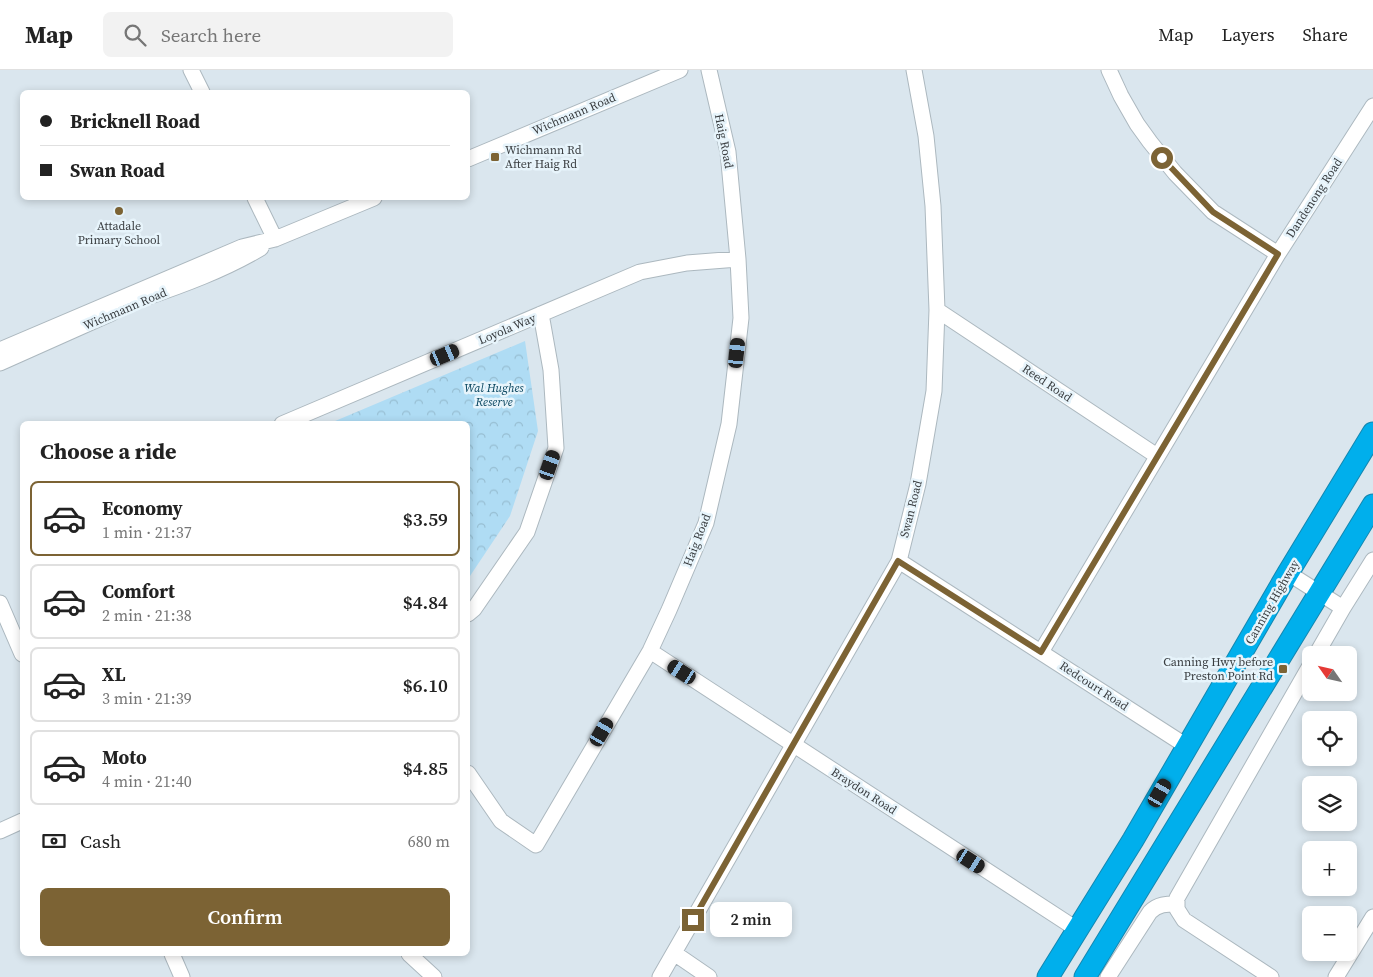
<!DOCTYPE html>
<html lang="en">
<head>
<meta charset="utf-8">
<style>
  :root { --surface:#fff; --page:#f2f2f2; --text:#222; --muted:#767676; --line:#e0e0e0; --accent:#7c6334 }
  body { margin:0; font-family:"Source Serif 4",serif; background:var(--page); color:var(--text); height:100vh; display:flex; flex-direction:column; font-size:19px; white-space:nowrap }
  * { box-sizing:border-box; margin:0 }
  p { font-size:16px; color:var(--muted) }
  .icon { flex:none; width:28px; height:28px; fill:none; stroke:currentColor; stroke-width:2; stroke-linecap:round; stroke-linejoin:round }
  .map { position:relative; flex:1; overflow:hidden }
  .side { position:absolute; left:20px; top:351px; width:450px; height:535px; display:flex; flex-direction:column; background:var(--surface); border-radius:8px; box-shadow:0 2px 8px #0003 }
  .side>* { flex:none }
  .top-card { position:absolute; left:20px; top:20px; width:450px; height:110px; border-radius:8px; box-shadow:0 2px 8px #0003; display:grid; align-content:center; height:110px; padding:0 20px; background:var(--surface) }
  .needle { width:32px; rotate:304deg }
  .controls { position:absolute; left:1302px; top:576px; display:grid; gap:10px }
  .controls a { display:grid; place-items:center; width:55px; height:55px; border-radius:8px; background:var(--surface); box-shadow:0 2px 8px #0003; font-size:25px }
  .end { position:absolute; width:22px; height:22px; margin:-11px; border:6px solid #7c6334; background:#fff; box-shadow:0 0 0 2px #fff }
  .from { border-radius:50% }
  .bubble { position:absolute; height:35px; border-radius:8px; background:var(--surface); box-shadow:0 2px 8px #0003; font-size:16px; font-weight:600; line-height:35px; text-align:center }
  .car { position:absolute; width:15px; height:30px; margin:-15px -8px; border-radius:6px; box-shadow:0 0 4px 1px #0007; background:linear-gradient(#222 24%,#8ab4d8 0 40%,#222 0 76%,#8ab4d8 0 86%,#222 0) }
  .top-card b { display:flex; align-items:center; gap:18px; height:48px; font-size:19px }
  .top-card b+b { border-top:1px solid var(--line) }
  .top-card i { width:12px; height:12px; background:var(--text) }
  ul { padding:0; list-style:none }
  li { display:flex; align-items:center; gap:15px; height:75px; margin:0 10px 8px; padding:0 10px; border:2px solid var(--line); border-radius:8px }
  li div { flex:1 }
  li b { display:block; font-size:19px }
  li em { font-style:normal; font-weight:600 }
  li.active { border-color:var(--accent) }
  li>.icon { width:45px; height:45px; stroke-width:1.5 }
  h2 { padding:0 20px; font-size:22px; line-height:60px }
  .pay { display:flex; align-items:center; gap:12px; height:55px; padding:0 20px; font-size:19px }
  .pay p { margin-inline-start:auto }
  .action { display:flex; gap:10px; margin-top:auto; padding:10px 20px }
  .action a { flex:1; height:58px; border-radius:8px; background:var(--accent); color:#fff; font-size:20px; font-weight:600; line-height:58px; text-align:center }
  header { display:flex; align-items:center; gap:30px; box-sizing:border-box; height:70px; padding:0 25px; background:var(--surface); border-bottom:1px solid var(--line) }
  header strong { font-size:24px }
  nav { display:flex; gap:28px; margin-inline-start:auto; font-size:18px }
  .search { width:350px; height:45px; background:var(--page); display:flex; align-items:center; gap:12px; box-sizing:border-box; padding:0 18px; border-radius:8px; color:var(--muted); font-size:19px }
  .map>svg:first-child { display:block }
  .forest { fill:url(#forest-crowns) }
  .lines { fill:none; stroke-linecap:round; stroke-linejoin:round }
  .minor-casing { stroke:#acb8bf; stroke-width:17 }
  .highway-casing { stroke:#1487b0; stroke-width:23 }
  .minor { stroke:#fff; stroke-width:15 }
  .highway { stroke:#00afec; stroke-width:21 }
  .route { stroke:#7c6334; stroke-width:6 }
  .poi-dot { fill:#7c6334; stroke:#e7f4fb; stroke-width:2 }
  .labels { text-anchor:middle; stroke-width:5; stroke-linejoin:round; paint-order:stroke }
  .street-label { font-size:12px; fill:#393d40; stroke:#e7f4fb }
  .poi-label { font-size:12px; fill:#393d40; stroke:#e7f4fb; text-anchor:start }
  .park-label { font-size:12px; font-style:italic; fill:#07445e; stroke:#e7f4fb }
</style>
</head>
<body>
<header>
<strong>Map</strong>
<div class="search"><svg class="icon" aria-label="search" viewBox="0 0 24 24"><circle cx="10" cy="10" r="6"/><path d="M15 15l6 6"/></svg>Search here</div>
<nav><a>Map</a><a>Layers</a><a>Share</a></nav>
</header>
<div class="map">
<svg width="1373" height="907" viewBox="0 0 1373 907">
  <defs>
    <pattern id="forest-crowns" width="20" height="18" patternUnits="userSpaceOnUse" patternTransform="scale(1.25)"><rect width="20" height="18" fill="#afdcf4"/><path d="M2 6a3 3 0 1 1 6 0M12 15a3 3 0 1 1 6 0" fill="none" stroke="#97bed2"/></pattern>
  </defs>
  <rect width="100%" height="100%" fill="#dae6ee"/>
  <path class="forest" d="M 525,271 L 538,361 L 510,446 L 468,509 L 468,354 L 328,354 Z"/>
  <g class="lines">
    <g class="minor-casing">
      <path id="minor" d="M 191,0 L 202,22
        M 1109,0 L 1121,26 L 1137,54 L 1150,72 L 1175,103 L 1213,142 L 1278,184
        M 468,89 L 680,0
        M 255,128 L 275,169
        M 142,229 C 183,215 224,200 261,178
        M 937,240 L 1157,386
        M 0,280 L 242,177 L 275,169 L 374,128
        M 0,293 L 112,243
        M 282,354 L 640,202 L 687,193 L 738,189
        M 899,491 L 1188,677
        M 1288,503 L 1343,538
        M 0,533 L 22,584
        M 468,544 L 474,539 L 527,462 L 556,378 L 551,300 L 541,244
        M 650,581 L 1078,860
        M 1041,582 L 1278,184 L 1373,36
        M 1316,585 L 1343,538 L 1373,490
        M 468,703 L 501,751 L 536,775 L 650,581 L 669,540 L 706,453 L 729,354 L 741,248 L 738,189 L 728,82 L 709,0
        M 0,761 L 22,751
        M 674,883 L 709,907
        M 172,884 L 182,907
        M 409,884 L 434,907
        M 660,907 L 899,491 L 918,414 L 934,321 L 937,240 L 933,136 L 926,66 L 914,0
        M 1108,907 L 1150,842 C 1158,834 1166,834 1177,834
        M 1271,907 L 1184,850 L 1177,839 L 1177,828 L 1311,594
        M 1336,907 L 1373,847"/>
    </g>
    <g class="highway-casing">
      <path id="highway" d="M 1048,907 L 1133,770 L 1288,503 L 1373,363
        M 1085,907 L 1373,435"/>
    </g>
    <use href="#minor" class="minor"/>
    <use href="#highway" class="highway"/>
  </g>
  <g class="lines">
    <path class="route" d="M 693,850 L 898,491 L 1041,582 L 1278,184 L 1213,142 L 1162,88"/>
  </g>
  <g class="poi-dot">
    <rect x="490" y="82" width="10" height="10" rx="2.5"/>
    <circle cx="119" cy="141" r="5"/>
    <rect x="1278" y="594" width="10" height="10" rx="2.5"/>
  </g>
  <g class="labels">
    <g class="street-label">
      <text transform="translate(574 44) rotate(-23)" y="4">Wichmann Road</text>
      <text transform="translate(724 71) rotate(79)" y="4">Haig Road</text>
      <text transform="translate(1314 128) rotate(-57)" y="4">Dandenong Road</text>
      <text transform="translate(125 239) rotate(-23)" y="4">Wichmann Road</text>
      <text transform="translate(507 259) rotate(-23)" y="4">Loyola Way</text>
      <text transform="translate(1047 313) rotate(34)" y="4">Reed Road</text>
      <text transform="translate(911 439) rotate(-76)" y="4">Swan Road</text>
      <text transform="translate(697 470) rotate(-69)" y="4">Haig Road</text>
      <text transform="translate(1272 532) rotate(-60)" y="4">Canning Highway</text>
      <text transform="translate(1094 616) rotate(33)" y="4">Redcourt Road</text>
      <text transform="translate(864 721) rotate(33)" y="4">Braydon Road</text>
    </g>
    <g class="poi-label">
      <text x="505" y="84">Wichmann Rd<tspan x="505" dy="14">After Haig Rd</tspan></text>
      <text x="119" y="160" text-anchor="middle">Attadale<tspan x="119" dy="14">Primary School</tspan></text>
      <text x="1273" y="596" text-anchor="end">Canning Hwy before<tspan x="1273" dy="14">Preston Point Rd</tspan></text>
    </g>
    <g class="park-label">
      <text x="494" y="322">Wal Hughes<tspan x="494" dy="14">Reserve</tspan></text>
    </g>
  </g>
</svg>
<div class="controls">
<a><svg class="needle" viewBox="-14 -14 28 28"><path d="M0-13l5 13h-10z" fill="#e53935"/><path d="M0 13l5-13h-10z" fill="#767676"/></svg></a>
<a><svg class="icon" aria-label="locate" viewBox="0 0 24 24"><circle cx="12" cy="12" r="6"/><path d="M12 2v4M12 18v4M2 12h4M18 12h4"/></svg></a>
<a><svg class="icon" aria-label="layers" viewBox="0 0 24 24"><path d="M12 4l9 5-9 5-9-5zM3 14l9 5 9-5"/></svg></a>
<a>+</a>
<a>−</a>
</div>
<i class="end from" style="left:1162px;top:88px"></i>
<i class="end" style="left:693px;top:850px"></i>
<div class="bubble" style="left:710px;top:832px;width:82px">2 min</div>
<i class="car" style="left:737px;top:283px;rotate:6deg"></i>
<i class="car" style="left:445px;top:285px;rotate:67deg"></i>
<i class="car" style="left:550px;top:395px;rotate:19deg"></i>
<i class="car" style="left:682px;top:602px;rotate:303deg"></i>
<i class="car" style="left:602px;top:662px;rotate:30deg"></i>
<i class="car" style="left:1160px;top:723px;rotate:30deg"></i>
<i class="car" style="left:971px;top:791px;rotate:123deg"></i>
<div class="top-card">
<b><i class="from"></i>Bricknell Road</b>
<b><i></i>Swan Road</b>
</div>
<section class="side">
<h2>Choose a ride</h2>
<ul>
<li class="active"><svg class="icon" aria-label="car" viewBox="0 0 24 24"><path d="M5 17H2v-5l4-1 3-4h7l3 4 3 1v5h-3M9 17h6M6 11h13"/><circle cx="7" cy="17" r="2"/><circle cx="17" cy="17" r="2"/></svg><div><b>Economy</b><p>1 min · 21:37</p></div><em>$3.59</em></li>
<li><svg class="icon" aria-label="car" viewBox="0 0 24 24"><path d="M5 17H2v-5l4-1 3-4h7l3 4 3 1v5h-3M9 17h6M6 11h13"/><circle cx="7" cy="17" r="2"/><circle cx="17" cy="17" r="2"/></svg><div><b>Comfort</b><p>2 min · 21:38</p></div><em>$4.84</em></li>
<li><svg class="icon" aria-label="car" viewBox="0 0 24 24"><path d="M5 17H2v-5l4-1 3-4h7l3 4 3 1v5h-3M9 17h6M6 11h13"/><circle cx="7" cy="17" r="2"/><circle cx="17" cy="17" r="2"/></svg><div><b>XL</b><p>3 min · 21:39</p></div><em>$6.10</em></li>
<li><svg class="icon" aria-label="car" viewBox="0 0 24 24"><path d="M5 17H2v-5l4-1 3-4h7l3 4 3 1v5h-3M9 17h6M6 11h13"/><circle cx="7" cy="17" r="2"/><circle cx="17" cy="17" r="2"/></svg><div><b>Moto</b><p>4 min · 21:40</p></div><em>$4.85</em></li>
</ul>
<div class="pay"><svg class="icon" aria-label="cash" viewBox="0 0 24 24"><path d="M3 7h18v10H3z"/><circle cx="12" cy="12" r="2"/></svg>Cash<p>680 m</p></div>
<div class="action"><a>Confirm</a></div>
</section>
</div>
</body>
</html>
